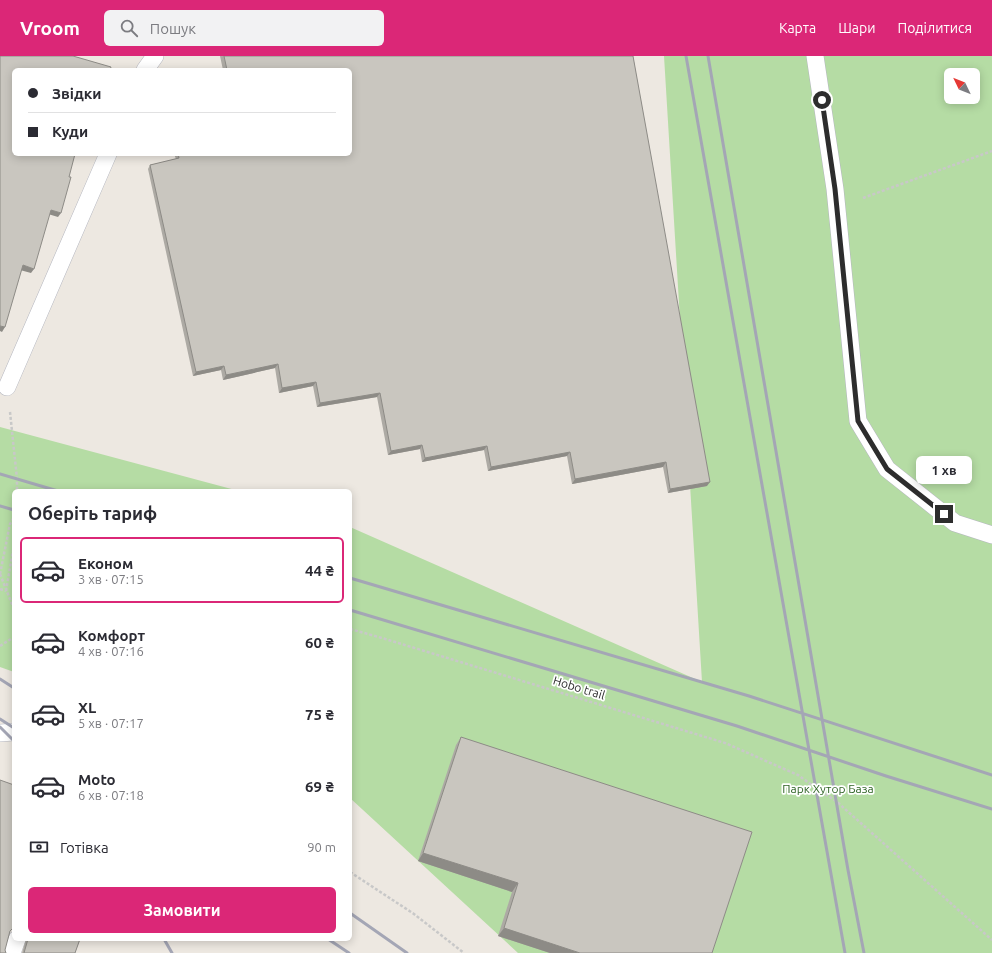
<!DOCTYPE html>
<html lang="uk">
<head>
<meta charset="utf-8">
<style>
  :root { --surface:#fff; --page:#f2f2f3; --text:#2b2b33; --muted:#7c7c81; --line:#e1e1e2; --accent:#db2777 }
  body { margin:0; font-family:Ubuntu,sans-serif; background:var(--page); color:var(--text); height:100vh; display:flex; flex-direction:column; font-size:15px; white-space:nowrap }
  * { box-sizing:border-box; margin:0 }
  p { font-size:13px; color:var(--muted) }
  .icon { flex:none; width:22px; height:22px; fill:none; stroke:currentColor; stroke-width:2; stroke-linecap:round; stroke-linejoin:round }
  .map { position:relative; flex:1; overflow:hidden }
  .side { position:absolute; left:12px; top:433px; width:340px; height:452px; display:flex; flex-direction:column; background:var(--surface); border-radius:6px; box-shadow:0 2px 10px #0003 }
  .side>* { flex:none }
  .top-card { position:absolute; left:12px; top:12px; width:340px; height:88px; border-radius:6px; box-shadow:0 2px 10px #0003; display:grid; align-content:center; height:88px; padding:0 16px; background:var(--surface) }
  .needle { width:26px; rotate:313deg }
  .fabs { position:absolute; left:944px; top:12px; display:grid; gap:8px }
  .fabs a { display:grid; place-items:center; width:36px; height:36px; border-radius:6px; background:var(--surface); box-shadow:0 2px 10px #0003; font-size:20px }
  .end { position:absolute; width:18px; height:18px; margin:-9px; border:5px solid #2d2d2d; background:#fff; box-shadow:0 0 0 2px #fff }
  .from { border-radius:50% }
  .bubble { position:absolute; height:28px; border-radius:6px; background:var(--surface); box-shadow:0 2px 10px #0003; font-size:13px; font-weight:700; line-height:28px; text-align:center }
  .top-card b { display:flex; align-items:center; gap:14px; height:38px; font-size:15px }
  .top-card b+b { border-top:1px solid var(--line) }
  .top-card i { width:10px; height:10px; background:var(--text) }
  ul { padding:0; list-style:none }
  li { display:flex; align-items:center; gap:12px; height:66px; margin:0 8px 6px; padding:0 8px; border:2px solid transparent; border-radius:6px }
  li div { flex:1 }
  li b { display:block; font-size:15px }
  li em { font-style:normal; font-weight:700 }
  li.active { border-color:var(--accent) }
  li>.icon { width:36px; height:36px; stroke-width:1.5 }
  h2 { padding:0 16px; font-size:18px; line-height:48px }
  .pay { display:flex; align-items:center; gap:10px; height:44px; padding:0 16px; font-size:15px }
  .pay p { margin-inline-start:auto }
  .cta { display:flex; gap:8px; margin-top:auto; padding:8px 16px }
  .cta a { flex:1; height:46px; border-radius:6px; background:var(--accent); color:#fff; font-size:16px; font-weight:700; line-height:46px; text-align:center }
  header { display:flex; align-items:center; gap:24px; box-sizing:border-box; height:56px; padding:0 20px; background:var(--accent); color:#fff }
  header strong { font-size:19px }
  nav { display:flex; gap:22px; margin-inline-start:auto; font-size:14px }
  .search { width:280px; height:36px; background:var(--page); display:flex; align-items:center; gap:10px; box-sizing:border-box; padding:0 14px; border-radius:6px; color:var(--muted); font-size:15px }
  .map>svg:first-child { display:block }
  .green { fill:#b5dca4; fill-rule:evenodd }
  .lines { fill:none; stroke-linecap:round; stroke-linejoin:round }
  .lane-casing { stroke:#b4b6bf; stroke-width:18 }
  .path { stroke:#c8c8c8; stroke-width:2.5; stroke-dasharray:3 2; stroke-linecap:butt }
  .lane { stroke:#fff; stroke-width:17 }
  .rail { stroke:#a4a6b5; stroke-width:3 }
  .wall { fill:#adaaa4 }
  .shaded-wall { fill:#8d8b86 }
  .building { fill:#c9c6bf; stroke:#8d8b86 }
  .route { stroke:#2d2d2d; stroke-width:5 }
  .labels { text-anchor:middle; stroke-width:3.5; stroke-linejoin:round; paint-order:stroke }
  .street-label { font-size:12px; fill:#2d2d2d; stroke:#fff }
  .park-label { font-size:12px; fill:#2e6324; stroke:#fff }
</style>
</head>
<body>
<header>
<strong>Vroom</strong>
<div class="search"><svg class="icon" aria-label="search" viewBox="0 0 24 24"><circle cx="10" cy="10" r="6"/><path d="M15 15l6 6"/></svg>Пошук</div>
<nav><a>Карта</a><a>Шари</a><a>Поділитися</a></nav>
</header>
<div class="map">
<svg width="992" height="897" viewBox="0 0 992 897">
  <rect width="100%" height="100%" fill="#ede8e1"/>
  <path class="green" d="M 664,0 L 992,0 L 992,897 L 518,897 L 350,742 L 350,471 L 702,626 ZM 951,19 L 973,19 L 973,41 L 951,41 Z
    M 0,371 L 239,435 L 14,435 L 14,616 L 0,611 Z"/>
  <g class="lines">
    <g class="lane-casing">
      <path id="lane" d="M 815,0 L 835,133 L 858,365 L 887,413 L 955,467 L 992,479
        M 145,14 L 155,0
        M 7,331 L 108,98
        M 0,677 L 14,676
        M 12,897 L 17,883"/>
    </g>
    <path class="path" d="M 863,142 L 992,95
      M 10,356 L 17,423 L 17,435
      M 0,518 L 10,468 L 14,461
      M 0,518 L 14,553
      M 0,533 L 6,535
      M 6,535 L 14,489
      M 350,573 L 382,582 L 725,687 L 798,719 L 816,732 L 836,745 L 992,884
      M 0,590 L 14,581
      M 350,816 L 414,858 L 464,897"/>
    <use href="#lane" class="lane"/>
    <path class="rail" d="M 686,0 L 845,897
      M 708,0 L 848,814 L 864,897
      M 0,418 L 58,435
      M 0,450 L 14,454
      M 350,522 L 749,640 L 992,719
      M 350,554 L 737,670 L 886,720 L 992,753
      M 0,623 L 14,632
      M 0,663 L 14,672
      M 0,671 L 14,685
      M 350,857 L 407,897
      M 164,883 L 172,897
      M 328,883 L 349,897"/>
  </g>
  <path class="wall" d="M 220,0 L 633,0 L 707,430 L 668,437 L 663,411 L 572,428 L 567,400 L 488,415 L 484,394 L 422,406 L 420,393 L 388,399 L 377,341 L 317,351 L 313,330 L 279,337 L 275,312 L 223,324 L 221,314 L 193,320 L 148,113 L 150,109 L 176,103 L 174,98 L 350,98 L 350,14 L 223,14 Z
    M 461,681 L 712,897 L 550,897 L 498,880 L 512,836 L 418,805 L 456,689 Z
    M 26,883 L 80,883 L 75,897 L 22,897 Z"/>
  <path class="shaded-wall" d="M 51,154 L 61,157 L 58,161 L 48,158 Z
    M 23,209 L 34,213 L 31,217 L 20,214 Z
    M 0,270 L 5,271 L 2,276 L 0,275 Z
    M 278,308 L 275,312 L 223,324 L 226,319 Z
    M 224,310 L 221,314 L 193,320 L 196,316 Z
    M 316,326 L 313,330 L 279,337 L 282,332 Z
    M 380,337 L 377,341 L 317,351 L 320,347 Z
    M 422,389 L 420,393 L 388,399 L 391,395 Z
    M 487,390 L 484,394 L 422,406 L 425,402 Z
    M 570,396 L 567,400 L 488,415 L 491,411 Z
    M 666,406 L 663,411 L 572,428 L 575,423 Z
    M 710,426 L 707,430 L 668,437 L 670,433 Z
    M 423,797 L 518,827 L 512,836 L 418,805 Z
    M 504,872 L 580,897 L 550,897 L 498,880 Z"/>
  <path class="building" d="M 0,0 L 73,0 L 111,11 L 110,14 L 14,14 L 14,98 L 75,98 L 69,121 L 71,121 L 61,157 L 51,154 L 34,213 L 23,209 L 5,271 L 0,270 Z
    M 224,0 L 633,0 L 710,426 L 670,433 L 666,406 L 575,423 L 570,396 L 491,411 L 487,390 L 425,402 L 422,389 L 391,395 L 380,337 L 320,347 L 316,326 L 282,332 L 278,308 L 226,319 L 224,310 L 196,316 L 150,109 L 179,102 L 178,98 L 350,98 L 350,14 L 227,14 Z
    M 461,681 L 752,776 L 712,897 L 580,897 L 504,872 L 518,827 L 423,797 Z
    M 0,724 L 14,729 L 14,871 L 10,875 L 5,894 L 6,897 L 0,897 Z
    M 28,883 L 80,883 L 75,897 L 24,897 Z"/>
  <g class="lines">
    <path class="route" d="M 822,44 L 835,133 L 858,365 L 887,413 L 944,458"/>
  </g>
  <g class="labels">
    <g class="street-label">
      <text transform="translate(579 632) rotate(17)" y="4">Hobo trail</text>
    </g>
    <g class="park-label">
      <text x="828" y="737">Парк Хутор База</text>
    </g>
  </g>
</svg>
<div class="fabs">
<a><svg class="needle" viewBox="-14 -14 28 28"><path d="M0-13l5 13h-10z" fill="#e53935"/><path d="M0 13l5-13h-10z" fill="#7c7c81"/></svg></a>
</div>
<i class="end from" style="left:822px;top:44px"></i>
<i class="end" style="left:944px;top:458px"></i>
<div class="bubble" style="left:916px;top:400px;width:56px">1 хв</div>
<div class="top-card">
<b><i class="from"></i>Звідки</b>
<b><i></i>Куди</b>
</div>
<section class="side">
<h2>Оберіть тариф</h2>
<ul>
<li class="active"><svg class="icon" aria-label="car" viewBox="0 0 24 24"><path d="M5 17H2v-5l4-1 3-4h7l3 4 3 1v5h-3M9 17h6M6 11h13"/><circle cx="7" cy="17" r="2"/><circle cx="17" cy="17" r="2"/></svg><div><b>Економ</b><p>3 хв · 07:15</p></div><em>44 ₴</em></li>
<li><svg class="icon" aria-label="car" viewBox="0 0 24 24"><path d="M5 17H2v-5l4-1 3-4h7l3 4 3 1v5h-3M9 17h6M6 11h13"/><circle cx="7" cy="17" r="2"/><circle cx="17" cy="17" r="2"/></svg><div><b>Комфорт</b><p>4 хв · 07:16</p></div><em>60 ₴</em></li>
<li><svg class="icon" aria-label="car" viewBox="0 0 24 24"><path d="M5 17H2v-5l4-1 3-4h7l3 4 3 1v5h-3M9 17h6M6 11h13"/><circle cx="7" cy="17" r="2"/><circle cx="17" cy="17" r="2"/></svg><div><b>XL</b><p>5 хв · 07:17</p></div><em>75 ₴</em></li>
<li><svg class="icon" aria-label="car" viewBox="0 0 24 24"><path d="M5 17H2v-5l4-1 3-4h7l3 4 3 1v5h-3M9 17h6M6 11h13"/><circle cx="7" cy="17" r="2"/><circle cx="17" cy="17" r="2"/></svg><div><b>Moto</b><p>6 хв · 07:18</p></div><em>69 ₴</em></li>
</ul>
<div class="pay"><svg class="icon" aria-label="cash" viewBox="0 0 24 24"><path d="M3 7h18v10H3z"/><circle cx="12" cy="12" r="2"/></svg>Готівка<p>90 m</p></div>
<div class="cta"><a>Замовити</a></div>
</section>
</div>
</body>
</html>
